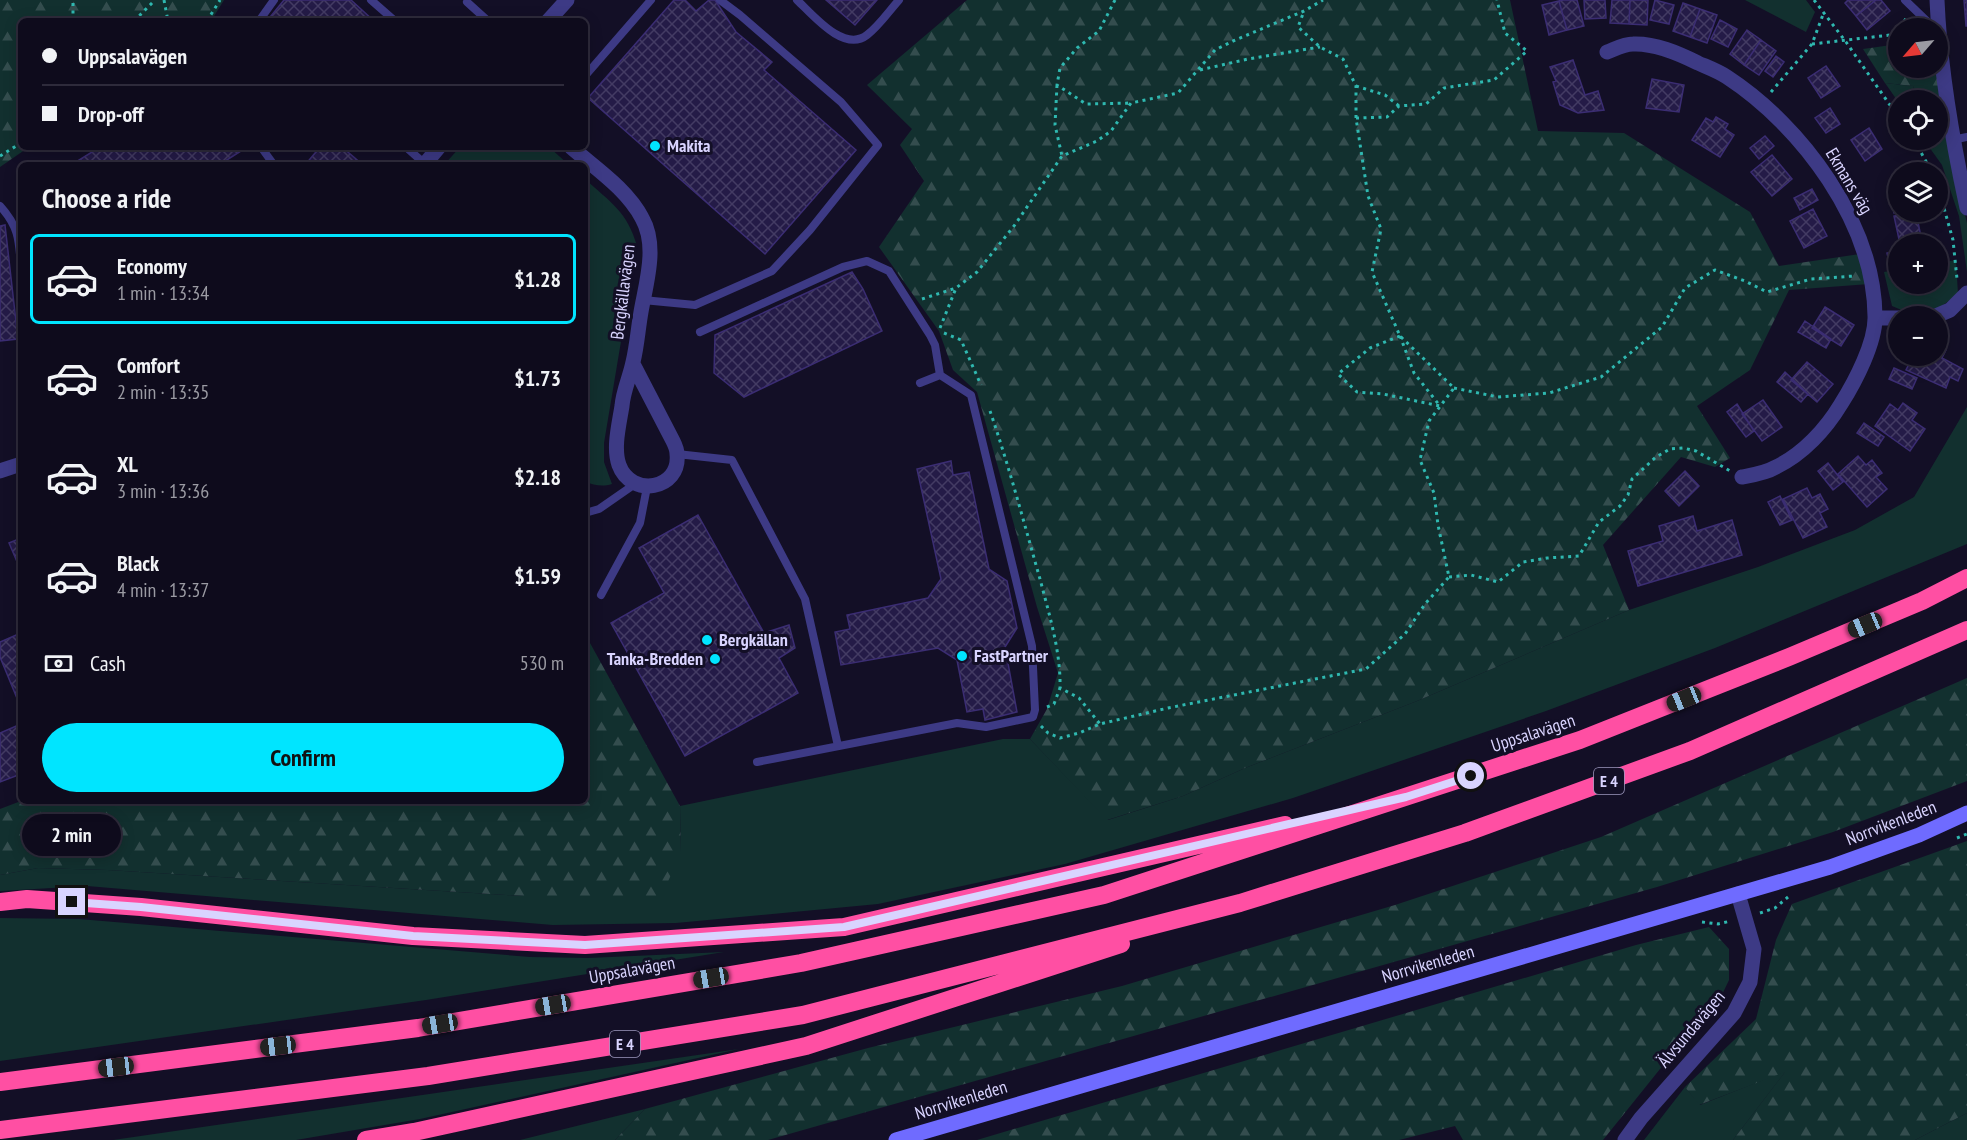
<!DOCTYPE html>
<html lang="en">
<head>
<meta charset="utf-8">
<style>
  :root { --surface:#0e0b1c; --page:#1c1929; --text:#f1f3f6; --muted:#9b9ba3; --line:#2e2b3b; --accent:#00e5ff }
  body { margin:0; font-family:"PT Sans Narrow",sans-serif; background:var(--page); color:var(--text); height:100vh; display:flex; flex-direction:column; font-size:22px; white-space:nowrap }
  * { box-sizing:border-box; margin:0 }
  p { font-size:20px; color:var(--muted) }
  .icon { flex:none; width:33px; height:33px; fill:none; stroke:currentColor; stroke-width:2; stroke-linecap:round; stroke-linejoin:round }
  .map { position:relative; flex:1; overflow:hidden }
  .drawer { position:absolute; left:18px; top:162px; width:570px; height:642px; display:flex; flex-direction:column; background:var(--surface); border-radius:9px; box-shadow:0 3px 15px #0003,0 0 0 2px var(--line) }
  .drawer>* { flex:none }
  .guide { position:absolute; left:18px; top:18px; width:570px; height:132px; border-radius:9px; box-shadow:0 3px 15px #0003,0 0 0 2px var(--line); display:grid; align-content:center; height:132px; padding:0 24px; background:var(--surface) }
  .needle { width:39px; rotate:242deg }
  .fabs { position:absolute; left:1888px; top:18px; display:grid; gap:12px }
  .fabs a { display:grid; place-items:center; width:60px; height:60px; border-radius:50%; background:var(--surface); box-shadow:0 3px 15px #0003,0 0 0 2px var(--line); font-size:30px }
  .end { position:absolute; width:27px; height:27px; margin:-14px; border:8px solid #d9d4ff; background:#111; box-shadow:0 0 0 3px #111 }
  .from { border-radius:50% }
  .bubble { position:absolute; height:42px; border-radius:21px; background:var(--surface); box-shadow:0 3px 15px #0003,0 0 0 2px var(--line); font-size:20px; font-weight:600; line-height:42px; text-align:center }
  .car { position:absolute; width:18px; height:36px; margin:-18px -9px; border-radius:8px; box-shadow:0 0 4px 2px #0007; background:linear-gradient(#222 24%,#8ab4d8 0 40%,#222 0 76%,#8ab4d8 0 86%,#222 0) }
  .guide b { display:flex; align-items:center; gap:21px; height:57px; font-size:22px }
  .guide b+b { border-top:2px solid var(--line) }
  .guide i { width:15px; height:15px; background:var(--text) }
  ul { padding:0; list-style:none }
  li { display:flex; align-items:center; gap:18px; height:90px; margin:0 12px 9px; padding:0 12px; border:3px solid transparent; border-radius:9px }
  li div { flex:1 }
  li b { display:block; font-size:22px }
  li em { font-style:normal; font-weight:600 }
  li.on { border-color:var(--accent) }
  li>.icon { width:54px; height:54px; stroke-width:1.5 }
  h2 { padding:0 24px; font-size:27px; line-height:72px }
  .pay { display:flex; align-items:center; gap:15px; height:66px; padding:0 24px; font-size:22px }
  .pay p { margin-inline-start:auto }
  .cta { display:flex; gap:12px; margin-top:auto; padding:12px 24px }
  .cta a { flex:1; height:69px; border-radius:36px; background:var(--accent); color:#111; font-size:24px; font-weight:600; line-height:69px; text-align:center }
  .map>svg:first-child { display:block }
  .grass { fill:#12302f }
  .forest { fill:url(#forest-firs) }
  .building { fill:url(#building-cross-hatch); stroke:#3b2d73; stroke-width:1.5 }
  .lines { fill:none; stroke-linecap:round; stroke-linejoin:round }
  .path { stroke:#2fb8b0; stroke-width:3; stroke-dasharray:3 4.5; stroke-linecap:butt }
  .service { stroke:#3d3a85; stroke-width:8 }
  .minor { stroke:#3d3a85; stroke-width:15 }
  .tertiary { stroke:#3d3a85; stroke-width:15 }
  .secondary { stroke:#6f6bff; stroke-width:15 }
  .motorway { stroke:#ff4fa3; stroke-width:18 }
  .route { stroke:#d9d4ff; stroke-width:8 }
  .poi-dot { fill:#00e5ff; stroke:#130f26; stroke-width:2 }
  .labels { text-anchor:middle; stroke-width:6; stroke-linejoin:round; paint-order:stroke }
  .shield { fill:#130f26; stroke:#9e99be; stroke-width:1.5 }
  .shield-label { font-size:16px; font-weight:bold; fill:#d9d4ff }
  .poi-label { font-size:18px; font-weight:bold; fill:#d9d4ff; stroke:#130f26; text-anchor:start }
  .street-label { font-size:18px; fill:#d9d4ff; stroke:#130f26 }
</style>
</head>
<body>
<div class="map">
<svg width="1967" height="1140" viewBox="0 0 1967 1140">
  <defs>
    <pattern id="forest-firs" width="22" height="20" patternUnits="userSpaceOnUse" patternTransform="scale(1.5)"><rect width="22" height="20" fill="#12302f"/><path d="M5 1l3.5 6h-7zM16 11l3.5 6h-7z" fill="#344d4e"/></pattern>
    <pattern id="building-cross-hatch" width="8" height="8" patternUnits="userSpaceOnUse" patternTransform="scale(1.5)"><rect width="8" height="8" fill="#241b47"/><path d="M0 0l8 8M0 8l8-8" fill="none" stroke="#433b63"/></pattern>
  </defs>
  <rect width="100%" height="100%" fill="#130f26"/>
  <path class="grass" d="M 1745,0 L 1806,0 L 1815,12 L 1806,32 Z
    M 1885,83 L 1913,86 L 1918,100 L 1899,100 L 1899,103 Z
    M 1938,128 L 1945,133 L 1967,223 L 1967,272 L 1959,216 L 1942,165 L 1924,140 L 1938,140 Z
    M 460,147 L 549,147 L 569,165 L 444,165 Z
    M 585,179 C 611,203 627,211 637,246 L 604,443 L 604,462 L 612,484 C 602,487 594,485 585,482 Z
    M 1956,260 L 1958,294 L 1939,308 L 1904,311 L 1892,306 L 1884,272 L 1899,269 L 1899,284 L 1938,284 L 1938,263 Z
    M 1967,407 L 1967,544 L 1715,648 L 1546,711 L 1293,798 L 1065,864 L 878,904 L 676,923 L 553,925 L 87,886 L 0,891 L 0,875 L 38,868 L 108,870 L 523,896 L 681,853 L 680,806 L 1003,739 L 1030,739 L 1108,820 L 1183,796 L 1245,768 L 1417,701 L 1629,610 L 1758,567 L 1855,530 L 1914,497 Z
    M 0,918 L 79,919 L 530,957 L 588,958 L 724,952 L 426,1000 L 0,1061 Z
    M 739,1049 L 420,1119 L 296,1140 L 113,1140 Z
    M 1786,1071 L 1733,1140 L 1644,1140 L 1685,1087 L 1700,1105 Z
    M 645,1109 L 615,1140 L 520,1140 Z
    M 1967,1113 L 1967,1140 L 1915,1140 Z"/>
  <path class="forest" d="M 0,0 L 224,0 L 211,21 L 21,21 L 21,147 L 29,147 L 0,167 Z
    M 967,0 L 1510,0 L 1538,131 L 1624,133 L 1750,212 L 1779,266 L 1860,254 L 1869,284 L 1789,290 L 1750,370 L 1697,406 L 1730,458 L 1715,467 L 1681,457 L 1603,545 L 1629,610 L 1417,701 L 1245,768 L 1183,796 L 1107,820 L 1030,739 L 1047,709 L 1058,673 L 1037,607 L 977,392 L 953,370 L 939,331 L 879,247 L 924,181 L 900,145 L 912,129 L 867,85 Z
    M 1899,44 L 1899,68 L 1936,68 L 1945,133 L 1938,128 L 1938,100 L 1918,100 L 1913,86 L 1885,83 L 1863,49 Z
    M 585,634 L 680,806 L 681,853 L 660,899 L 524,896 L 108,870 L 38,868 L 0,875 L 0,809 L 21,801 L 585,801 Z
    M 1967,678 L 1967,781 L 1833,832 L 1657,887 L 768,1140 L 615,1140 L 645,1109 L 868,1048 L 1122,986 L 1395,905 L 1601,837 Z
    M 1967,841 L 1967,1113 L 1915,1140 L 1733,1140 L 1785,1072 L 1699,1105 L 1685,1087 L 1756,1019 L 1776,940 L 1792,904 Z
    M 1709,927 L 1729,949 L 1729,980 L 1716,1007 L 1664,1064 L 1603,1140 L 1463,1140 L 1455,1126 L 1399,1140 L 977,1140 L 1636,945 Z"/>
  <path class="building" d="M 284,0 L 351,0 L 374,21 L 277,21 L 271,16 Z
    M 674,0 L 685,0 L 696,11 L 709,0 L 715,0 L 736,32 L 772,62 L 764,70 L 856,150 L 765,254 L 588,98 Z
    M 826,0 L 877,0 L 855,25 Z
    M 1563,0 L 1577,0 L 1584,26 L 1567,30 L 1559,1 Z
    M 1584,0 L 1605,0 L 1606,18 L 1585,19 Z
    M 1612,0 L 1630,0 L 1629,24 L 1610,23 Z
    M 1630,0 L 1648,0 L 1647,25 L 1629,24 Z
    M 1655,0 L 1674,5 L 1669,24 L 1650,20 Z
    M 1848,0 L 1876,0 L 1856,16 L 1845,3 Z
    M 1876,0 L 1881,0 L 1890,11 L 1867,30 L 1856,16 Z
    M 1964,0 L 1967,0 L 1967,26 L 1966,26 Z
    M 1559,1 L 1567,30 L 1549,35 L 1542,5 Z
    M 1683,3 L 1700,9 L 1690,37 L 1673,31 Z
    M 1700,9 L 1717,15 L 1707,43 L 1690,37 Z
    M 1720,20 L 1737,29 L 1728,47 L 1711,39 Z
    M 1747,30 L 1761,40 L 1744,65 L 1730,54 Z
    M 1761,40 L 1776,51 L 1759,75 L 1744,65 Z
    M 1776,56 L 1784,62 L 1773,77 L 1765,71 Z
    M 1573,60 L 1585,95 L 1598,91 L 1604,110 L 1578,113 L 1560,105 L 1553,82 L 1556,81 L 1550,67 Z
    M 1826,66 L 1840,86 L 1821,98 L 1808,78 Z
    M 1652,79 L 1684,85 L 1679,112 L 1646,108 Z
    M 1830,108 L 1840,124 L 1826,133 L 1815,118 Z
    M 1716,117 L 1728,124 L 1725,129 L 1734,135 L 1720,157 L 1692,140 L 1706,118 L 1713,122 Z
    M 1869,128 L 1882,149 L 1865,161 L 1851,140 Z
    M 1765,136 L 1774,146 L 1759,159 L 1750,148 Z
    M 100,147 L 238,147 L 241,151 L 219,165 L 71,165 Z
    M 320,147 L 342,147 L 363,165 L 305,165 Z
    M 1772,155 L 1792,179 L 1772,196 L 1751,172 Z
    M 1812,189 L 1818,200 L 1800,210 L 1794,198 Z
    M 1899,197 L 1899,212 L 1905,212 L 1894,213 L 1891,198 Z
    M 1813,209 L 1827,236 L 1804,248 L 1790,221 Z
    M 1916,212 L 1922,242 L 1900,244 L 1894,216 Z
    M 5,225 L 18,339 L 0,341 L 0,226 Z
    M 1899,251 L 1899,261 L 1889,262 L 1887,253 Z
    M 852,272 L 863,289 L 882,331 L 744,397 L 714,373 L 715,335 Z
    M 1825,307 L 1854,325 L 1841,346 L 1812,328 Z
    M 1805,321 L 1831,339 L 1826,348 L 1798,332 Z
    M 1938,347 L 1946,350 L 1942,358 L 1963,369 L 1958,381 L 1950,377 L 1946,388 L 1906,370 L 1913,356 L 1938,356 Z
    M 1807,362 L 1833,384 L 1817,402 L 1791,380 Z
    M 1894,368 L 1917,378 L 1912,389 L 1889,379 Z
    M 1785,372 L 1808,394 L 1801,402 L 1777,382 Z
    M 1763,400 L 1782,427 L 1762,441 L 1742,414 Z
    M 1903,403 L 1917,413 L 1912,420 L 1925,429 L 1910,451 L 1875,426 L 1890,404 L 1898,410 Z
    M 1737,404 L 1754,431 L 1746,437 L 1727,412 Z
    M 1864,423 L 1884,437 L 1878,446 L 1857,433 Z
    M 1858,456 L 1866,465 L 1872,460 L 1882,473 L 1876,477 L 1887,489 L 1867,507 L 1838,474 Z
    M 951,461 L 953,475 L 969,472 L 989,569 L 1007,581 L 1017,628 L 1005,647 L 1017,712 L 985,720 L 983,709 L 967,712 L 957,660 L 938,648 L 841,665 L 835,632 L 850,629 L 847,615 L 928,598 L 941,579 L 917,469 Z
    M 1828,463 L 1843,482 L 1833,490 L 1818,471 Z
    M 1685,471 L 1699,486 L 1679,506 L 1665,491 Z
    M 1807,488 L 1812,498 L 1820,494 L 1828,509 L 1820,513 L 1827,527 L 1803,538 L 1783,499 Z
    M 1780,496 L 1792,520 L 1780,525 L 1768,502 Z
    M 698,515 L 764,633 L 789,625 L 795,648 L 779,658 L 798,693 L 685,756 L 611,623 L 664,593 L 639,548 Z
    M 1693,516 L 1697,531 L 1732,520 L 1742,555 L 1638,586 L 1628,551 L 1663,541 L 1659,526 Z
    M 21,538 L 21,571 L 9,543 Z
    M 21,633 L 21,708 L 0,657 L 0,642 Z
    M 21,724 L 21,774 L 0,782 L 0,733 Z"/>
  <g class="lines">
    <path class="path" d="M 164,0 L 168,21
      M 1115,0 L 1099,31 L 1077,48 L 1060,68 L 1057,85 L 1086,104 L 1131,103
      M 1814,0 L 1846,42 L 1899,118
      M 73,21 L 73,0
      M 134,21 L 155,0
      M 207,21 L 220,0
      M 1901,28 L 1907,16
      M 1812,44 L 1899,34
      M 1200,70 L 1248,59 L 1320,47
      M 1057,85 L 1055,125 L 1062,156
      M 1356,86 L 1385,95 L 1399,106
      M 1771,92 L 1812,44 L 1824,12
      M 1356,118 L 1387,117 L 1399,106 L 1426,104 L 1444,88 L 1494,80 L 1527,51 L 1505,33 L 1497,0
      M 1914,140 L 1932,172
      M 0,156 L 21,143
      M 1938,187 L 1953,240 L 1957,279
      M 922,299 L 956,288 L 977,272 L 1014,226 L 1062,156 L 1097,141 L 1111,131 L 1131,103 L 1178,93 L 1215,50 L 1233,41 L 1304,11 L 1323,0
      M 940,328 L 956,288
      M 944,333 L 961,340 L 981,385
      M 1400,336 L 1414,373 L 1440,406 L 1383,394 L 1357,392 L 1338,374 L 1370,348 Z
      M 1454,388 L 1498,397 L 1549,393 L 1601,377 L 1662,327 L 1685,288 L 1715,270 L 1745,281 L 1767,292 L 1811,279 L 1854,276
      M 990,411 C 1009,466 1024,523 1040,579 C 1049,614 1061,652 1060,688 L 1079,698 L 1100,724
      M 1449,577 L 1471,575 L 1498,582 L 1523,562 L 1547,558 L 1579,556 L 1599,522 L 1620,506 L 1628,495 L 1632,479 L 1656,457 L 1670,449 L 1683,448 L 1696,451 L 1730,471
      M 1047,707 L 1054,704 L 1060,688
      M 1041,726 L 1048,733 L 1060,738 L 1079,733 L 1100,724 L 1168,708 L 1366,669 L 1405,634 L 1425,604 L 1449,577 L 1438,525 L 1434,493 L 1420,460 L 1429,421 L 1454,388 L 1400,336 L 1372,272 L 1381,229 L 1368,196 L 1356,118 L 1356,86 L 1343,59 L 1320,47 L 1298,27 L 1304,11
      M 1957,838 L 1967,834
      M 1760,913 L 1775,908 L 1788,897
      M 1702,922 L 1718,924 L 1731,921"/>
    <path class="service" d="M 371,0 L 395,21
      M 797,0 C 813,15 844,53 867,35 C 879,26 889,11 899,0
      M 1905,0 L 1934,28
      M 467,2 L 488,21
      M 259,21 L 274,0
      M 585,76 L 651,0
      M 1952,140 L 1967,137
      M 261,147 L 274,165
      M 406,147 L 425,164
      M 0,206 C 19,227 19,240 21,267
      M 643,300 L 695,305 L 772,271 L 810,230 L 878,145 L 841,102 L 740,15 L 720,0
      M 700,332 L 843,267 L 867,261 L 889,271 L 930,335 L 935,345 L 940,375 L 920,383
      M 677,454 L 732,460 L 805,599 L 838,746
      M 585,513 L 599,509 L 635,484
      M 601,595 L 640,523 L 647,487
      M 757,762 L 957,723 L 986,727 L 1033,717 L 1035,710 L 1032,646 L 971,395 L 940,375"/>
    <path class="minor" d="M 1937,0 C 1940,71 1952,139 1967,208
      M 548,21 L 567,0
      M 1607,52 C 1615,49 1624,44 1633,44 C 1655,43 1678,53 1698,63 C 1707,67 1718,71 1727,77 C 1802,126 1874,223 1875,316 C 1876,342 1855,382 1841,404 C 1826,429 1803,454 1776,467 C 1766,473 1753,475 1742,477
      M 571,147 C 595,168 627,189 642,218 C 658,246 646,283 641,312 C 638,329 637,346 633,362 C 630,377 623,391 622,406 C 619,425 613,448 619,465 C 631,498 681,490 677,454 C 677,450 675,445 673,441 L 633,364
      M 424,165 L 439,147
      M 1936,316 L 1950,310 L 1967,293
      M 1876,318 L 1899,318
      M 0,471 L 21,464"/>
    <path class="tertiary" d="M 1625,1140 L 1641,1118 L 1734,1013 L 1750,982 L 1754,949 L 1738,894"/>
    <path class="secondary" d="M 896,1140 L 1830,867 L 1919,835 L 1967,813"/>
    <path class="motorway" d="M 0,902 L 27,899 L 141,907 L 413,936 L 585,945 L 844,927 L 1285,825
      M 0,1082 L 418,1028 L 801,963 L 1104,895 L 1580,740 L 1789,657 L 1922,601 L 1967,578
      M 0,1130 L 428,1076 L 803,1015 L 1240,903 L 1465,833 L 1690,751 L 1967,630
      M 366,1140 L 414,1132 L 806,1046 L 1121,944"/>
  </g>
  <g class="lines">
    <path class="route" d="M 72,902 L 141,907 L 413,936 L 585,945 L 844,927 L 1406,797 L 1471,776"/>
  </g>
  <g class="poi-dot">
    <circle cx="655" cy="146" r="6"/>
    <circle cx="707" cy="640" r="6"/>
    <circle cx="962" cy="656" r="6"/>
    <circle cx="715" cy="659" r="6"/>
  </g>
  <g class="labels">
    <g class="shield">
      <rect x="1594" y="768" width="30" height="26" rx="4.5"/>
      <rect x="610" y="1031" width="30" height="26" rx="4.5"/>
    </g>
    <g class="shield-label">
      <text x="1609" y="787">E 4</text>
      <text x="625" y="1050">E 4</text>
    </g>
    <g class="poi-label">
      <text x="667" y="152">Makita</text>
      <text x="719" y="646">Bergkällan</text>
      <text x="974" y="662">FastPartner</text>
      <text x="703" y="665" text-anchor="end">Tanka-Bredden</text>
    </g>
    <g class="street-label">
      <text transform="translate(1849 181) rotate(59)" y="6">Ekmans väg</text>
      <text transform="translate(623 292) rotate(-83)" y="6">Bergkällavägen</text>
      <text transform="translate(1533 733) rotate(-18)" y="6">Uppsalavägen</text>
      <text transform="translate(1891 823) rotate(-21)" y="6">Norrvikenleden</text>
      <text transform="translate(1428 964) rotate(-16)" y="6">Norrvikenleden</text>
      <text transform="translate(632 970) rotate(-10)" y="6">Uppsalavägen</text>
      <text transform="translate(1691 1029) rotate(-50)" y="6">Älvsundavägen</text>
      <text transform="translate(961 1100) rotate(-17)" y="6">Norrvikenleden</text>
    </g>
  </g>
</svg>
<div class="fabs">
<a><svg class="needle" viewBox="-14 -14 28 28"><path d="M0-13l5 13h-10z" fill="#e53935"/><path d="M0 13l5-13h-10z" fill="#9b9ba3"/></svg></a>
<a><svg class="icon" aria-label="locate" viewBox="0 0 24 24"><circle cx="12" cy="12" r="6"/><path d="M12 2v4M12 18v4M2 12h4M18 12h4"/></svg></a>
<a><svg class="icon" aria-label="layers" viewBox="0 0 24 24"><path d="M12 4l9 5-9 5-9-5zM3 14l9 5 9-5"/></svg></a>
<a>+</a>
<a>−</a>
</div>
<i class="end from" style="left:1471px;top:776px"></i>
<i class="end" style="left:72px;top:902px"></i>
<div class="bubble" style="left:22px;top:814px;width:99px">2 min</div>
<i class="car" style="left:1865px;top:625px;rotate:247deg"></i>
<i class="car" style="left:1684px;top:699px;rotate:248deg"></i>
<i class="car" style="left:711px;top:978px;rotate:260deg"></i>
<i class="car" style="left:553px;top:1005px;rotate:260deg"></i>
<i class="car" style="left:440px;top:1024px;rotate:261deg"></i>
<i class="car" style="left:278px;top:1046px;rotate:263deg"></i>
<i class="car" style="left:116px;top:1067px;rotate:263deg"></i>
<div class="guide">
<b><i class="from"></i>Uppsalavägen</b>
<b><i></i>Drop-off</b>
</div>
<section class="drawer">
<h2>Choose a ride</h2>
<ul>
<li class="on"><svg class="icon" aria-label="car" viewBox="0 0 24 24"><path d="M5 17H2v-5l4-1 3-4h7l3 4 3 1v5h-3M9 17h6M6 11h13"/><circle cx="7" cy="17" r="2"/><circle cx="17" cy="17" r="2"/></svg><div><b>Economy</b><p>1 min · 13:34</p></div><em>$1.28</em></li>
<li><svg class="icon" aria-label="car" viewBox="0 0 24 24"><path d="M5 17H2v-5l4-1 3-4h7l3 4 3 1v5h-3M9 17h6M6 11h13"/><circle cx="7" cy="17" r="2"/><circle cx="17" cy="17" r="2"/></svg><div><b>Comfort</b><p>2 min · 13:35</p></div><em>$1.73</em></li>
<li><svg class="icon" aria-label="car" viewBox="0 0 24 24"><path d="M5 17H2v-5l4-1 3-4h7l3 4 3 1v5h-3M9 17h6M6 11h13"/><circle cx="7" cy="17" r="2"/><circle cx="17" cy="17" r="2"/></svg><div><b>XL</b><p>3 min · 13:36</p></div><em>$2.18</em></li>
<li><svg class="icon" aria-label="car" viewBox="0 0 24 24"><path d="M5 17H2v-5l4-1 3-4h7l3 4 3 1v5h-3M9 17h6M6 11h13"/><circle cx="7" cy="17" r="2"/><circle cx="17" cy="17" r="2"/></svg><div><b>Black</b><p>4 min · 13:37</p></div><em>$1.59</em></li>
</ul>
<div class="pay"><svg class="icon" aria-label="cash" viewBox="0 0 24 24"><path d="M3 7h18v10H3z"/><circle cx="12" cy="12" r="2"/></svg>Cash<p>530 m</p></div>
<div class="cta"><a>Confirm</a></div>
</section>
</div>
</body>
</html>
